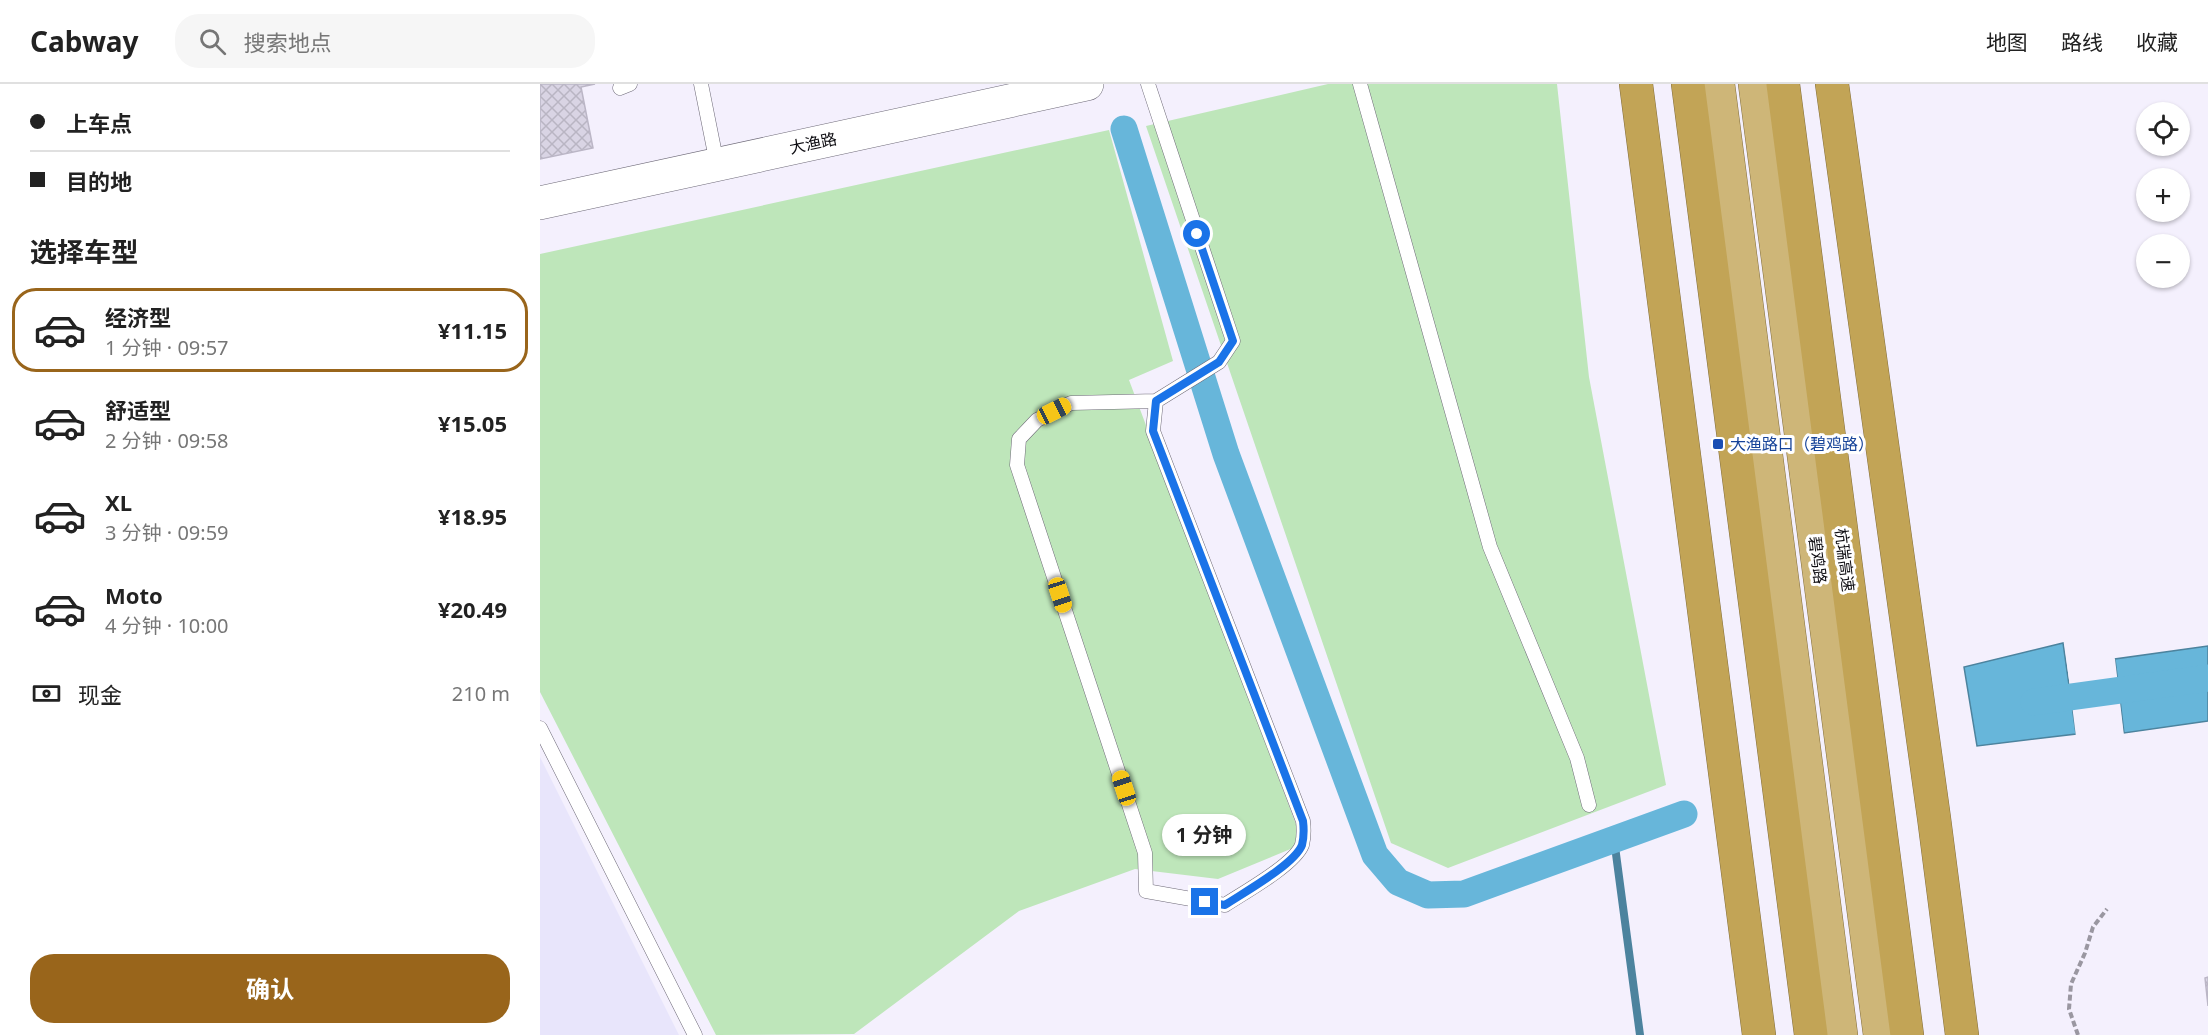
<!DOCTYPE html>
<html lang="zh">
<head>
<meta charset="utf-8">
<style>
  :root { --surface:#fff; --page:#f6f6f6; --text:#222; --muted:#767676; --line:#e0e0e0; --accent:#99651b }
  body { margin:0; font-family:"Noto Sans","Noto Sans SC",sans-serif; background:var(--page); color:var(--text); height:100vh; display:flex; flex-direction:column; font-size:22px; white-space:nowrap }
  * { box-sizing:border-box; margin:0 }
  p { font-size:20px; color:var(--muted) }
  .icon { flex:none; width:33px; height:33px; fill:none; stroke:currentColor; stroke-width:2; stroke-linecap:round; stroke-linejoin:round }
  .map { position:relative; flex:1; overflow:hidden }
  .details { display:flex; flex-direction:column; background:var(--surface); width:540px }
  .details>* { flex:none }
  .banner { display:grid; align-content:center; height:132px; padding:0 30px; background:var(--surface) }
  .controls { position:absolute; left:1596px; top:18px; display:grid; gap:12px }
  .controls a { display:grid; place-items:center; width:54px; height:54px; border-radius:50%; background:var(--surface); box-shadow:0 2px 4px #0004; font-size:30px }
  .end { position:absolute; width:27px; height:27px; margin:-14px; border:8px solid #1a73e8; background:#fff; box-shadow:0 0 0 3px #fff }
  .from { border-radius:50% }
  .bubble { position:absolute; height:42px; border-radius:21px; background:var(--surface); box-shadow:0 2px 4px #0004; font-size:20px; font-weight:700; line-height:42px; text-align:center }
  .car { position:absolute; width:18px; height:36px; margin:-18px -9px; border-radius:8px; box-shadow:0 0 4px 2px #0007; background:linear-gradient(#f5c518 24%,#345 0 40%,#f5c518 0 76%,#345 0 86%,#f5c518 0) }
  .banner b { display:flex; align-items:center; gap:21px; height:57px; font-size:22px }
  .banner b+b { border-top:2px solid var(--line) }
  .banner i { width:15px; height:15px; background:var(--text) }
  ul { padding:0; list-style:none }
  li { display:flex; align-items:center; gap:18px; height:84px; margin:0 12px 9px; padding:0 18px; border:3px solid transparent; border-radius:24px }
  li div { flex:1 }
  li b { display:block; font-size:22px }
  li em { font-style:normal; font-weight:700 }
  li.selected { border-color:var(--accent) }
  li>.icon { width:54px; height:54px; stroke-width:1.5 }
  h2 { padding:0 30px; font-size:27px; line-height:72px }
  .pay { display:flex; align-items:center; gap:15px; height:66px; padding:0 30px; font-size:22px }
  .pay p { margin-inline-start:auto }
  .action { display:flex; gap:12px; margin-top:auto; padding:12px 30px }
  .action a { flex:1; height:69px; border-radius:24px; background:var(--accent); color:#fff; font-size:24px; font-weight:700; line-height:69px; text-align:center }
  header { display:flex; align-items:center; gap:36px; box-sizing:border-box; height:84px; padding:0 30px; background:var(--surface); border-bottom:2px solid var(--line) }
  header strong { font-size:28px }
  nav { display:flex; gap:33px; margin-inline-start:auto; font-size:21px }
  .search { width:420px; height:54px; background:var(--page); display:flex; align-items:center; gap:15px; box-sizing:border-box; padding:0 21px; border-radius:24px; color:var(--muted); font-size:22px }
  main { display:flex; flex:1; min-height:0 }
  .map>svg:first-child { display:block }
  .industrial { fill:#e8e5fb }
  .green { fill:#bee6ba }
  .water { fill:#67b6da; stroke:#4c839e; stroke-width:1.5 }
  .pier { fill:#f4f0fd }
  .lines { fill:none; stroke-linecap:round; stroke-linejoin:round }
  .stream { stroke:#4c839e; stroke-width:8 }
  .canal { stroke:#67b6da; stroke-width:27 }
  .building { fill:url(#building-cross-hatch); stroke:#bbb6c6; stroke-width:1.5 }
  .service-casing { stroke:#6e6a78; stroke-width:15 }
  .tertiary-casing { stroke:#6e6a78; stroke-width:34 }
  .trunk-casing { stroke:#836f3e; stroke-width:34 }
  .motorway-casing { stroke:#836f3e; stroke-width:34 }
  .path { stroke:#9a97a1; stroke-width:4; stroke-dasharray:6 3; stroke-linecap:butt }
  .service { stroke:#fff; stroke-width:14 }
  .tertiary { stroke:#fff; stroke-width:33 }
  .trunk { stroke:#ceb678; stroke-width:33 }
  .motorway { stroke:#c2a456; stroke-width:33 }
  .route { stroke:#1a73e8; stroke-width:8 }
  .transit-dot { fill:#1a4fb4; stroke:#fff; stroke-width:2 }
  .labels { text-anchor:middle; stroke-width:6; stroke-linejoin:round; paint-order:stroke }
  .street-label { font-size:16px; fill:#0e0d12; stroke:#fff }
  .transit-label { font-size:16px; fill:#164399; stroke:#fff; text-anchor:start }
</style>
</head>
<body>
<header>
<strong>Cabway</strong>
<div class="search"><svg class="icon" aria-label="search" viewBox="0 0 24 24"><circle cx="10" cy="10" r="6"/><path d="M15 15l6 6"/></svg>搜索地点</div>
<nav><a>地图</a><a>路线</a><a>收藏</a></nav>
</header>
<main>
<section class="details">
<div class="banner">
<b><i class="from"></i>上车点</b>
<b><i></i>目的地</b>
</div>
<h2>选择车型</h2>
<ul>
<li class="selected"><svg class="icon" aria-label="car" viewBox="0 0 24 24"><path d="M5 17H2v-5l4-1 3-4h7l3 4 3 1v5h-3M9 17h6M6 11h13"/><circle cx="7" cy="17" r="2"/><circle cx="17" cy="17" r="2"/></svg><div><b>经济型</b><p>1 分钟 · 09:57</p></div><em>¥11.15</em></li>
<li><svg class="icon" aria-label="car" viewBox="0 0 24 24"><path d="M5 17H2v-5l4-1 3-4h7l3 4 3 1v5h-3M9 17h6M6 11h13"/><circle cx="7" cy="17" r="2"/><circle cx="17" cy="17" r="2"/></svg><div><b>舒适型</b><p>2 分钟 · 09:58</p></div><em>¥15.05</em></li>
<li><svg class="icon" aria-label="car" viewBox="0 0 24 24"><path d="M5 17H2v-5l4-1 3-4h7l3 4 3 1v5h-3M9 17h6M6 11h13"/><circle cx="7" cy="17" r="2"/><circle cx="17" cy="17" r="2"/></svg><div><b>XL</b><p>3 分钟 · 09:59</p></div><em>¥18.95</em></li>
<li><svg class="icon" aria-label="car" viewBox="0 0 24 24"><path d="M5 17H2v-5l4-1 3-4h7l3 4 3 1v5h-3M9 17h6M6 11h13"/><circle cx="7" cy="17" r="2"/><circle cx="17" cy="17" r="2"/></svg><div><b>Moto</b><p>4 分钟 · 10:00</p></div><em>¥20.49</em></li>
</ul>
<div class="pay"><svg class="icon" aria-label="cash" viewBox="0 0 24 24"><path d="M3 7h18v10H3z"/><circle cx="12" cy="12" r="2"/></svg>现金<p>210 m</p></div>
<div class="action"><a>确认</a></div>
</section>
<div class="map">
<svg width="1668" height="951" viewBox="0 0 1668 951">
  <defs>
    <pattern id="building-cross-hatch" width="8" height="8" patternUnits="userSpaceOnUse" patternTransform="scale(1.5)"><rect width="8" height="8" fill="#d9d4e4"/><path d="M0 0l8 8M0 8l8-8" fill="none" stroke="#b9b5c3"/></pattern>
  </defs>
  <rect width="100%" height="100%" fill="#f4f0fd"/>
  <path class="industrial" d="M 0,673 L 139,951 L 0,951 Z"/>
  <path class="green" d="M 788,0 L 1017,0 L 1049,293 L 1126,701 L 908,784 L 851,759 L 606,42 Z
    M 569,46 L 633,277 L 589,296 L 757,743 L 760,746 L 753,764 L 678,795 L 595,785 L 479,827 L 314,950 L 176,951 L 0,608 L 0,170 Z"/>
  <path class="water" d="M 1523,559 L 1536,650 L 1437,662 L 1424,583 Z
    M 1668,562 L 1668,637 L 1584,649 L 1575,575 Z"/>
  <path class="pier" d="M 1524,556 L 1526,558 L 1539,649 L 1536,653 Z
    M 1574,573 L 1575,575 L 1584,652 L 1581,650 L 1572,576 Z"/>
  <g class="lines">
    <path class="stream" d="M 1074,755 L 1100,951"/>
    <path class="canal" d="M 584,45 L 686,370 L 835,771 L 858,798 L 888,811 L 924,810 L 1144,730
      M 1494,618 L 1668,594"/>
  </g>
  <path class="building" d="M 0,0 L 55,0 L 41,3 L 53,64 L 0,75 Z
    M 1668,893 L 1668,922 L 1665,894 Z"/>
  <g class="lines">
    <g class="service-casing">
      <path id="service" d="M 161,0 L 177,80
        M 608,0 L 693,257 L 679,278 L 616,317 L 531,319 L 497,336 L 479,355 L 477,381 L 605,769 L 606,807 L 685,821 C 703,809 754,781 762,761 C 764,753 764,745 763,737 L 613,347 L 616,317
        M 820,0 L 950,463 L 1037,674 L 1049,721
        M 80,4 L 90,0
        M 0,644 L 155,951"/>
    </g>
    <g class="tertiary-casing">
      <path id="tertiary" d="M 0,119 L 547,0"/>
    </g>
    <g class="trunk-casing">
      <path id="trunk" d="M 1178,0 L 1301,951
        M 1215,0 L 1340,951"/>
    </g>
    <g class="motorway-casing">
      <path id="motorway" d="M 1096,0 L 1219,951
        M 1148,0 L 1271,951
        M 1243,0 L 1367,951
        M 1292,0 L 1394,734 L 1422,951"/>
    </g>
    <path class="path" d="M 1538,951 L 1529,925 L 1531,900 L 1545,869 L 1553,843 L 1567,825"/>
    <use href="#service" class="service"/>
    <use href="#tertiary" class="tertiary"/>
    <use href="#trunk" class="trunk"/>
    <use href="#motorway" class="motorway"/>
  </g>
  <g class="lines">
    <path class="route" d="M 657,150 L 693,257 L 679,278 L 616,317 L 613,347 L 763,737 C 764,745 764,753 762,761 C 755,780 703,809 685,821 L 665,818"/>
  </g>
  <rect class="transit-dot" x="1172" y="354" width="12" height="12" rx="3"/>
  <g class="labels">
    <g class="street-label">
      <text transform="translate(273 59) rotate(-12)" y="6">大渔路</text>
      <text transform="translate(1278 476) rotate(83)" y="6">碧鸡路</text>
      <text transform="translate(1305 476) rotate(83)" y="6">杭瑞高速</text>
    </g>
    <g class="transit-label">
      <text x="1190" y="366">大渔路口（碧鸡路）</text>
    </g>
  </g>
</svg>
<div class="controls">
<a><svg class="icon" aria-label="locate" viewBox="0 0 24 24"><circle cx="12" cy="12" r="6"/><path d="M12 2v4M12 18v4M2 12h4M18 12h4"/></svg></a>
<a>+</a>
<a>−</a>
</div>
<i class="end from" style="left:657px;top:150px"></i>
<i class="end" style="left:665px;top:818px"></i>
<div class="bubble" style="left:622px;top:730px;width:84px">1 分钟</div>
<i class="car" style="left:514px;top:327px;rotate:63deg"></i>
<i class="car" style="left:520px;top:511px;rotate:162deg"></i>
<i class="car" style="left:584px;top:704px;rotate:342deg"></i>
</div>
</main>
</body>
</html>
